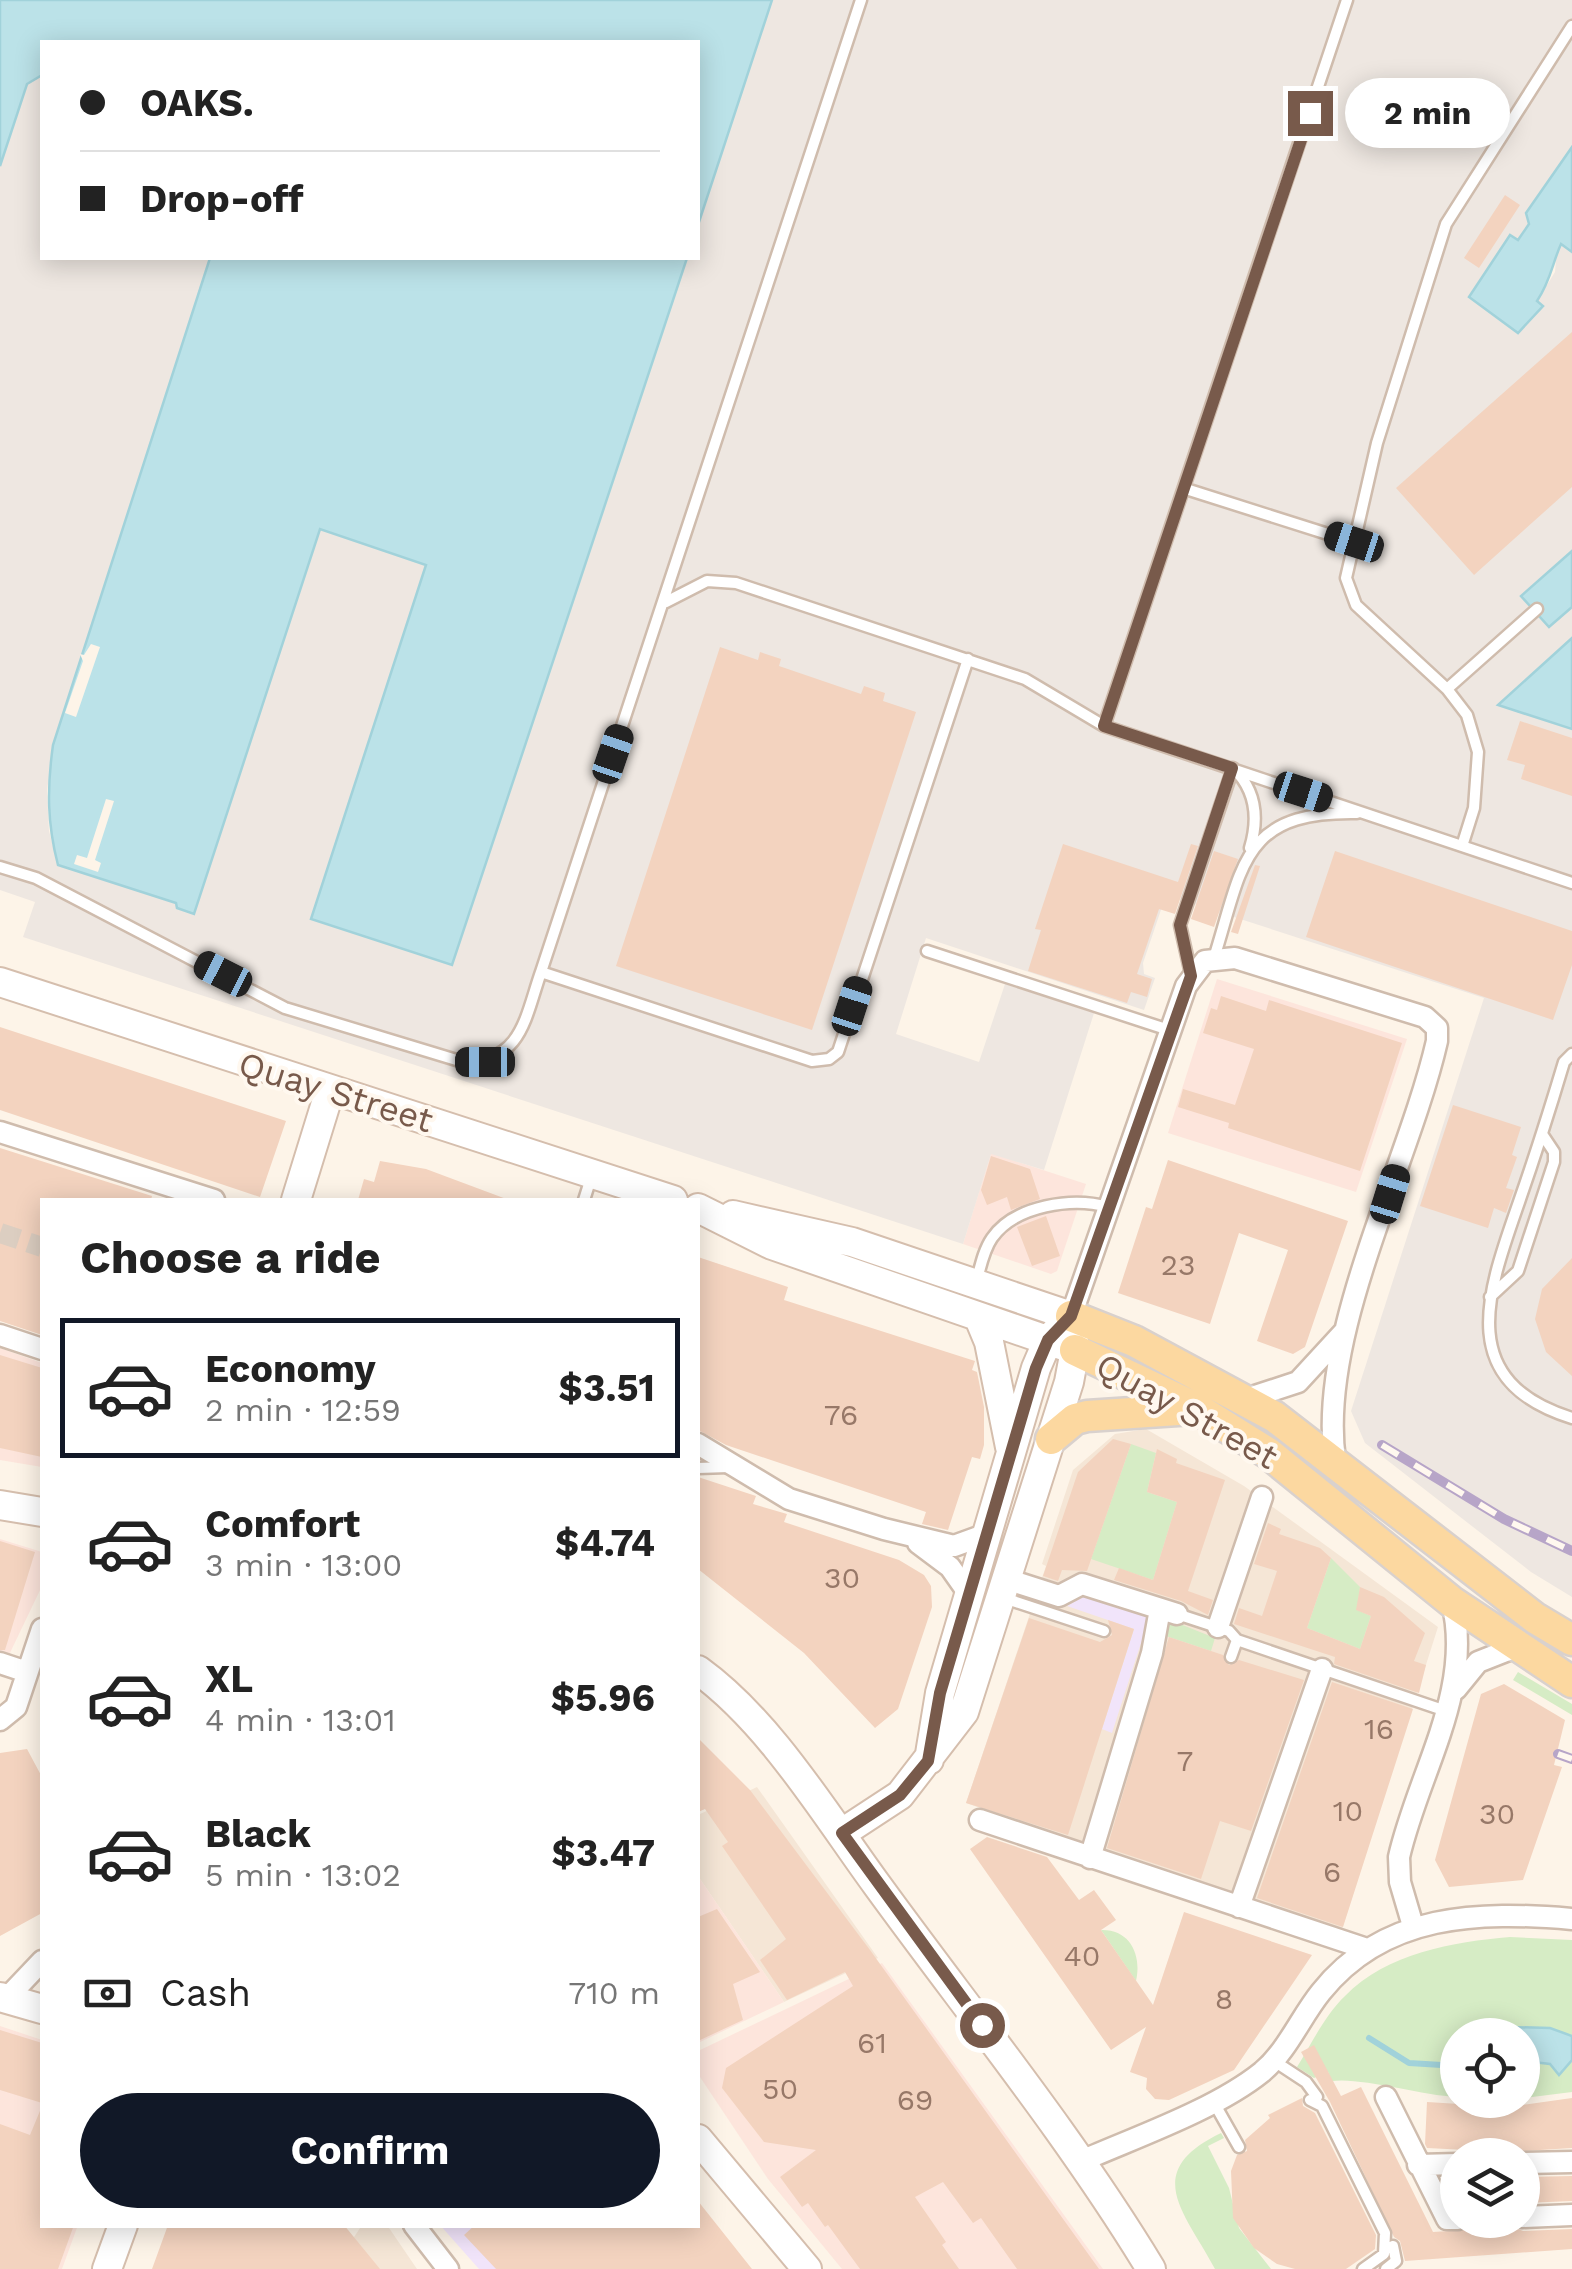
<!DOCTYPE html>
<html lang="en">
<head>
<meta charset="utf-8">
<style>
  :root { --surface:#fff; --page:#f2f2f2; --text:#222; --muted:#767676; --line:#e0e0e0; --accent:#111827 }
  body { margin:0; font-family:"Work Sans",sans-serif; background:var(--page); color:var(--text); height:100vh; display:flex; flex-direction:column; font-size:38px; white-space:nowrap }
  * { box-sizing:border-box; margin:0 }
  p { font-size:32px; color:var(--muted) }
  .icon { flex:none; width:55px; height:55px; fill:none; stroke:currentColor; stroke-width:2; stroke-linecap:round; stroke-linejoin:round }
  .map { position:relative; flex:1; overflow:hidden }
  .sheet { position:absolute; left:40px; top:1198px; width:660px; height:1030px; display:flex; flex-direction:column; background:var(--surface); border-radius:0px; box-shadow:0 5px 25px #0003 }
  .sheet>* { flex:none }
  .banner { position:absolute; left:40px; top:40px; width:660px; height:220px; border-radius:0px; box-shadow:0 5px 25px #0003; display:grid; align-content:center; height:220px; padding:0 40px; background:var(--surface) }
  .fabs { position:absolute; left:1440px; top:2018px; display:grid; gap:20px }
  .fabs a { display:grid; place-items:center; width:100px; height:100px; border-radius:50%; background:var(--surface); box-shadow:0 5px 25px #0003; font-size:50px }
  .end { position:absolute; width:45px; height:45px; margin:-22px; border:12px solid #785a4b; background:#fff; box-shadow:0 0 0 5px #fff }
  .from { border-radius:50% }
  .bubble { position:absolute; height:70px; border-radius:35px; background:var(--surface); box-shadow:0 5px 25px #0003; font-size:32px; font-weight:700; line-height:70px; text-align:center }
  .car { position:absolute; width:30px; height:60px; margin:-30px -15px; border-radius:12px; box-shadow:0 0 8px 2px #0007; background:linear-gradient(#222 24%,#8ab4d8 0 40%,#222 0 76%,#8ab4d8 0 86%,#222 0) }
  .banner b { display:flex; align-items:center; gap:35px; height:95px; font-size:38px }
  .banner b+b { border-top:2px solid var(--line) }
  .banner i { width:25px; height:25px; background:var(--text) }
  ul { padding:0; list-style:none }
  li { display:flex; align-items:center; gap:30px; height:140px; margin:0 20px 15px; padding:0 20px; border:5px solid transparent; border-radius:0px }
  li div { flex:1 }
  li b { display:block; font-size:38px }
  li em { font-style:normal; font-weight:700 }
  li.active { border-color:var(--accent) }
  li>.icon { width:90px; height:90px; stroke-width:1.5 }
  h2 { padding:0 40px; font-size:45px; line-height:120px }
  .pay { display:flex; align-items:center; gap:25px; height:110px; padding:0 40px; font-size:38px }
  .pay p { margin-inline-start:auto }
  .primary-button { display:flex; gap:20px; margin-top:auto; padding:20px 40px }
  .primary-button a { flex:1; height:115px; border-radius:60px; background:var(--accent); color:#fff; font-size:40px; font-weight:700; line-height:115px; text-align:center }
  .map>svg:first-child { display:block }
  .residential { fill:#f5e6d6 }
  .commercial { fill:#fde5dc }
  .industrial { fill:#eee7e1 }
  .education { fill:#f1e4fa }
  .green { fill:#d6ecc5 }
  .water { fill:#bbe2e8; stroke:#a1d2da; stroke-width:2.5 }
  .pier { fill:#fdf4e8 }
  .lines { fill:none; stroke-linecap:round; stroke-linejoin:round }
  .stream { stroke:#a1d2da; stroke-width:6 }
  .building { fill:#f3d3bf }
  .street-tunnel { stroke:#dccec1; stroke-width:20; stroke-dasharray:20 10; stroke-linecap:butt }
  .lane-casing { stroke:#cfbcad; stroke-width:15 }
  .street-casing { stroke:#cfbcad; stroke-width:25 }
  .secondary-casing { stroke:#d5bead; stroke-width:32 }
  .primary-casing { stroke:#d9d1cd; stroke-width:35 }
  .lane { stroke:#fff; stroke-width:10 }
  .street { stroke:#fff; stroke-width:20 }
  .secondary { stroke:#fff; stroke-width:28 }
  .primary { stroke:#fcd8a0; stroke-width:30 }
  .rail-casing { stroke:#b7a5c8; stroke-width:10 }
  .rail { stroke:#fff8ef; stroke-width:6; stroke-dasharray:19; stroke-linecap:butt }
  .route { stroke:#785a4b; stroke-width:12 }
  .labels { text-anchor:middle; stroke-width:8; stroke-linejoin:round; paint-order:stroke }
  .number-label { font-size:30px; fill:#977868 }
  .street-label { font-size:35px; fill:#785a4b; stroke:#fff8ef }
</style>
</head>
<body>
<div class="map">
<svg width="1572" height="2269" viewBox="0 0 1572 2269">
  <rect width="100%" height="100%" fill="#fdf4e8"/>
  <path class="residential" d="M 1146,1429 L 1244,1486 L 1438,1627 L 1341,1932 L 966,1803 L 1046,1566 L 1042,1564 L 1073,1470 L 1115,1434 Z
    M 757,1787 L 878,1958 L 784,2002 L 698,1876 L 698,1815 Z
    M 362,2225 L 387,2225 L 417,2269 L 333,2269 Z"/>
  <path class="commercial" d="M 1217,979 L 1407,1039 L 1356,1192 L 1168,1133 Z
    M 991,1153 L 1086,1184 L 1057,1271 L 1051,1274 L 963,1244 Z
    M 0,1348 L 42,1363 L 42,1467 L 0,1460 Z
    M 0,1539 L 42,1552 L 42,1586 L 8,1657 L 0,1655 Z
    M 698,1876 L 784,2002 L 698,2043 Z
    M 882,1963 L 1103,2269 L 842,2269 L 768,2179 L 698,2074 L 698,2051 Z
    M 0,2026 L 42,2040 L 42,2225 L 78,2225 L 62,2269 L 0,2269 Z"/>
  <path class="industrial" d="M 772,0 L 1572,0 L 1572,147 L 1526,213 L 1530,223 L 1518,240 L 1510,235 L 1469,297 L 1543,306 L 1537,301 L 1555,272 L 1557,249 L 1560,244 L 1572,252 L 1572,551 L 1521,596 L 1549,627 L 1572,607 L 1572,638 L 1499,704 L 1572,729 L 1572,1597 L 1531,1572 L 1365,1443 L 1351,1411 L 1484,998 L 1166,895 L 1143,963 L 1144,974 L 1155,978 L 1144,1010 L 926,938 L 896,1034 L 979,1062 L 1005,984 L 1094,1013 L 1044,1170 L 991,1154 L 963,1244 L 23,937 L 35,902 L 0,890 L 0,166 L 27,84 L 42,75 L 42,258 L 210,258 L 53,745 L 47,791 L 49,831 L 58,865 L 177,903 L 194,914 L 319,529 L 426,564 L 311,919 L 451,965 L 687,258 L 698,258 L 698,225 Z"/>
  <path class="education" d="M 1086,1595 L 1150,1615 L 1112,1733 L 1102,1729 L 1134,1629 L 1067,1606 Z
    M 440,2225 L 585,2225 L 539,2269 L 479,2269 Z"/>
  <path class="green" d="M 1131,1444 L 1156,1453 L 1147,1492 L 1177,1502 L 1153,1580 L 1091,1559 Z
    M 1331,1558 L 1360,1587 L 1357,1610 L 1371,1616 L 1360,1649 L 1307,1628 Z
    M 1165,1618 L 1215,1638 L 1211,1651 L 1160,1634 Z
    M 1518,1672 L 1572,1704 L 1572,1715 L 1513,1680 Z
    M 1101,1930 C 1130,1929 1142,1955 1136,1981 Z
    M 1510,1937 L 1572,1940 L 1572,2092 L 1523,2098 L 1522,2035 L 1458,2035 L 1457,2097 C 1420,2095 1361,2077 1332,2081 L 1328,2072 L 1314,2078 L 1297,2067 C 1312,2043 1325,2015 1345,1996 C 1387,1953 1453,1942 1510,1937 Z
    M 1221,2133 L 1224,2138 L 1208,2146 L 1229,2188 L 1239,2228 L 1271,2269 L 1215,2269 C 1185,2212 1140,2172 1221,2133 Z"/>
  <path class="water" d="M 0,0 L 772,0 L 698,225 L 698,42 L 42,42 L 42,75 L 27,84 L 0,166 Z
    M 1572,147 L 1572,252 L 1561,244 C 1552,264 1551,280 1537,301 L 1543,306 L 1518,333 L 1469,297 L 1510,235 L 1518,240 L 1529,224 L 1526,213 Z
    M 210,258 L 687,258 L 452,965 L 311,919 L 426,565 L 320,529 L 194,914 L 177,908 L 176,903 L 58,865 C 47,823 47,788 53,745 Z
    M 1572,551 L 1572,607 L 1549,627 L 1521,596 Z
    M 1572,638 L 1572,729 L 1498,705 Z
    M 1509,2027 L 1550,2028 L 1572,2036 L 1572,2060 L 1559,2075 L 1550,2064 L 1523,2061 L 1522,2035 L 1483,2035 Z"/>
  <path class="pier" d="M 91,644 L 100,647 L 76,717 L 65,713 L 83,661 L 80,654 L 84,655 Z
    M 106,799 L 114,801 L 95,860 L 101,863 L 98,872 L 74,864 L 77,855 L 87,858 Z"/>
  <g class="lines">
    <path class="stream" d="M 1369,2038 L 1409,2063 L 1458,2066"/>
  </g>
  <path class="building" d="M 1505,195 L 1520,205 L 1479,268 L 1464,258 Z
    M 1572,332 L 1572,487 L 1474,575 L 1396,488 Z
    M 720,647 L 758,660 L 760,652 L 781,659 L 779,666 L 861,694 L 864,686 L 885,693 L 883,701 L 916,712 L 812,1030 L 616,966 Z
    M 1520,721 L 1572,738 L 1572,796 L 1521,779 L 1525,765 L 1507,760 Z
    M 1063,844 L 1178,882 L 1191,844 L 1198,846 L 1175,914 L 1159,909 L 1137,974 L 1152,979 L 1147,997 L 1131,992 L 1127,1003 L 1028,971 L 1041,930 L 1035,929 Z
    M 1214,851 L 1238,859 L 1214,927 L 1191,919 Z
    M 1335,851 L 1572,931 L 1572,965 L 1553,1020 L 1306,937 Z
    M 1255,865 L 1260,866 L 1238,934 L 1231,932 Z
    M 1221,996 L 1266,1011 L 1269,1000 L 1402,1043 L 1360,1171 L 1228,1128 L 1229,1123 L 1178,1107 L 1183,1089 L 1235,1105 L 1254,1049 L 1203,1033 L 1211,1008 L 1217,1010 Z
    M 0,1027 L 286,1121 L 260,1197 L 0,1110 Z
    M 1453,1105 L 1521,1127 L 1512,1155 L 1517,1157 L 1506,1188 L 1514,1190 L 1506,1213 L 1494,1208 L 1488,1228 L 1420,1206 Z
    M 0,1148 L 152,1196 L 151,1200 L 42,1200 L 42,1335 L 0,1321 Z
    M 991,1156 L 1030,1169 L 1040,1199 L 1011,1210 L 1007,1197 L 987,1205 L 981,1190 Z
    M 1168,1160 L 1348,1221 L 1305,1347 L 1293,1354 L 1257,1341 L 1288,1250 L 1239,1233 L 1210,1324 L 1118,1293 L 1146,1207 L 1152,1209 Z
    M 380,1161 L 426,1169 L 509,1200 L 358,1200 L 364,1179 L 374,1182 Z
    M 1046,1216 L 1060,1256 L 1032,1266 L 1017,1227 Z
    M 698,1257 L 788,1287 L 784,1300 L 975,1361 L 972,1370 L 977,1372 L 984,1407 L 984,1445 L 980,1459 L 972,1457 L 948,1530 L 922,1524 L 926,1512 L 726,1445 L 698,1430 Z
    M 1572,1258 L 1572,1376 L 1546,1352 L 1535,1319 L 1542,1289 Z
    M 0,1355 L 42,1368 L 42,1457 L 0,1448 Z
    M 1113,1439 L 1131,1444 L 1087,1571 L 1062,1570 L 1058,1581 L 1043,1576 L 1078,1472 Z
    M 1157,1449 L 1177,1459 L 1176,1463 L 1225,1480 L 1188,1591 L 1213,1600 L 1208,1615 L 1181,1601 L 1114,1580 L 1119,1568 L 1153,1580 L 1177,1502 L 1147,1492 Z
    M 698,1477 L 756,1496 L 753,1504 L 787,1514 L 784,1522 L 899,1560 L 924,1575 L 931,1586 L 932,1607 L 898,1709 L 875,1728 L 804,1653 L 698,1569 Z
    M 1268,1523 L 1281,1529 L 1279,1534 L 1320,1548 L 1331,1558 L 1307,1628 L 1360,1649 L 1371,1616 L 1356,1610 L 1360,1587 L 1384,1597 L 1425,1633 L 1414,1661 L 1426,1665 L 1419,1693 L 1334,1664 L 1335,1657 L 1234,1624 L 1239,1608 L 1262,1616 L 1277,1571 L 1254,1564 Z
    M 0,1541 L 35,1552 L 5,1650 L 0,1650 Z
    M 1029,1618 L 1100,1642 L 1112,1635 L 1108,1620 L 1134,1629 L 1068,1835 L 966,1803 Z
    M 1169,1637 L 1223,1655 L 1229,1665 L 1239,1660 L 1304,1680 L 1251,1831 L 1220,1821 L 1201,1879 L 1107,1848 Z
    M 1332,1682 L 1413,1709 L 1343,1927 L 1257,1898 Z
    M 1504,1684 L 1565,1720 L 1554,1765 L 1562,1767 L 1523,1880 L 1449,1887 L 1435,1860 L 1481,1694 Z
    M 698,1738 L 750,1790 L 870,1950 L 1099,2269 L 1017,2269 L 981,2218 L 973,2223 L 943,2182 L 915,2197 L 946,2242 L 942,2245 L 959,2269 L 860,2269 L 828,2225 L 825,2227 L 808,2203 L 802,2207 L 780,2177 L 816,2150 L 764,2142 L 722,2088 L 726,2068 L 853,1986 L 845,1972 L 787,2000 L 760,1960 L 786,1939 L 722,1846 L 728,1842 L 705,1809 L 698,1812 Z
    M 27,1749 L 42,1777 L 42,1913 L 0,1936 L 0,1753 Z
    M 987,1837 L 1047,1857 L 1079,1900 L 1094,1890 L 1116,1920 L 1101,1930 L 1153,2005 L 1184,1912 L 1312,1955 L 1234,2070 L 1169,2100 L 1155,2099 L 1146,2089 L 1147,2078 L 1130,2072 L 1146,2027 L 1111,2050 L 970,1849 Z
    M 717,1909 L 760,1972 L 733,1984 L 743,2020 L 698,2041 L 698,1917 Z
    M 0,2030 L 42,2043 L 42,2103 L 0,2090 Z
    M 1314,2045 L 1341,2096 L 1361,2087 L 1433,2232 L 1513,2227 L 1523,2231 L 1572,2229 L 1572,2249 L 1405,2261 L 1400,2241 L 1394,2237 L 1330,2102 L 1301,2052 Z
    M 1302,2098 L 1303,2106 L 1315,2113 L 1376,2235 L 1375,2249 L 1346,2269 L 1295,2269 L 1277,2264 L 1254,2248 L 1233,2218 L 1231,2171 L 1237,2155 L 1247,2151 L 1245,2140 L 1270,2118 L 1268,2115 Z
    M 1572,2098 L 1572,2148 L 1506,2152 L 1427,2148 L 1425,2144 L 1427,2102 L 1508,2107 Z
    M 42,2106 L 42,2225 L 74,2225 L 58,2269 L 0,2269 L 0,2124 L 30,2135 Z
    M 1572,2176 L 1572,2201 L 1522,2203 L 1522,2177 Z
    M 698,2201 L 752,2269 L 496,2269 L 464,2235 L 475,2225 L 698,2225 Z
    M 168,2225 L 344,2225 L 380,2269 L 152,2269 Z"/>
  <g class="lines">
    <path class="street-tunnel" d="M 0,1233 L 42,1247"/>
    <g class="lane-casing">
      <path id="lane" d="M 861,0 L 541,972 L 812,1061 L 829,1059 L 838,1052 L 968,659
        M 1186,489 L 1353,542
        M 666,602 L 707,581 L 736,583 L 1025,679 L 1104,726 L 1572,883
        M 1447,689 L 1537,609
        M 1104,726 L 1347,0
        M 1463,843 L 1474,808 L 1478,752 L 1467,715 L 1447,689 L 1356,605 L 1346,578 L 1377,443 L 1446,224 L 1572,26
        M 0,867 L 36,878 L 285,1008 L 463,1062 C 522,1062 525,1018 541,972
        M 927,951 L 1169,1030
        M 1214,958 C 1243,866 1241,811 1357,813
        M 1191,974 L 1180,925 L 1233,768 C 1256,790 1259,818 1250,848
        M 1572,1054 L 1564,1062 C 1550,1109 1535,1156 1519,1202 C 1488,1291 1453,1381 1572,1418
        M 584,1200 L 592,1175
        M 976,1283 C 980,1269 983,1251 992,1238 C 1015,1205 1073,1197 1108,1207
        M 1490,1297 L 1518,1271 L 1554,1162 L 1554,1152 L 1542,1134
        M 698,1468 L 728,1467
        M 1001,1597 L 1104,1631
        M 1177,1614 L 1229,1631 L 1237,1640
        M 1231,1657 L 1237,1640 L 1446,1711
        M 1274,2061 L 1306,2082 L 1317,2097
        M 1310,2100 L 1322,2106 L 1385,2233 L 1384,2254 L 1363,2269
        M 1213,2101 L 1239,2147
        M 1386,2269 L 1396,2261 L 1393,2246"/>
    </g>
    <g class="street-casing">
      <path id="street" d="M 0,1132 L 214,1200
        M 1071,1316 L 1186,986 L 1205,961 L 1235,958 L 1425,1017 L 1437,1028 L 1437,1041 C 1408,1167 1317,1334 1335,1460
        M 0,1335 L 42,1349
        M 1246,1399 L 1298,1382 L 1344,1332
        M 698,1444 L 789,1499 L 884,1529 L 954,1546 L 987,1534
        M 918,1543 L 950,1567 L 969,1594
        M 1006,1579 L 1059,1596 L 1082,1584 L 1177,1614
        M 1218,1627 L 1262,1497
        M 0,1663 L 27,1672
        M 1456,1689 L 1478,1662 L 1516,1647
        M 0,1720 L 16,1707 L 42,1629
        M 980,1820 L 1367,1949
        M 1090,1858 L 1152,1653 L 1160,1609
        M 1239,1907 L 1322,1669
        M 1413,1926 L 1400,1882 L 1399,1857 C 1418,1773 1474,1690 1452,1602
        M 7,1998 L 42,1961
        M 1386,2097 L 1447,2219 L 1458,2219
        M 1084,2160 C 1139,2136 1216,2109 1262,2072 C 1288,2050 1300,2018 1321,1992 C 1384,1913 1479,1911 1572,1919
        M 1522,2163 L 1572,2162
        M 1418,2165 L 1458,2164
        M 1522,2217 L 1572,2215
        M 414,2225 L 448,2269"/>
    </g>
    <g class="secondary-casing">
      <path id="secondary" d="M 0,982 L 673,1200
        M 296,1200 L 330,1090
        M 698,1208 L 772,1245 L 1064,1346
        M 733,1215 L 852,1242 L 1071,1316
        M 979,1318 L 989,1342 L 1010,1447
        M 0,1505 L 42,1512
        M 698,1670 C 770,1722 825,1814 877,1885 C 970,2013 1069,2134 1151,2269
        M 929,1760 L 940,1693 L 1036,1368 L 1048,1340 L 1071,1316
        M 842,1833 L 900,1795 L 964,1712 L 1069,1382 L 1075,1350 L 1071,1316
        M 0,1997 L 42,2009
        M 698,2139 L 807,2269
        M 107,2269 L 123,2225"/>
    </g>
    <g class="primary-casing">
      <path id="primary" d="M 1071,1316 L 1134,1341 L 1275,1417 L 1535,1618 L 1572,1640
        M 1075,1350 L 1196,1408 L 1268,1453 L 1452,1602 L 1572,1682
        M 1051,1439 L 1075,1419 L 1087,1416 L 1193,1409"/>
    </g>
    <use href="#lane" class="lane"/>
    <use href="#street" class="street"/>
    <use href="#secondary" class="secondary"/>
    <use href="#primary" class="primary"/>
    <g class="rail-casing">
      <path id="rail" d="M 1382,1445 L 1504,1519 L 1572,1551
        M 1558,1754 L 1572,1759"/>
    </g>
    <use href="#rail" class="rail"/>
  </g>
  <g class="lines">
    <path class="route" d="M 982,2025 L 842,1833 L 900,1795 L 928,1761 L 940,1693 L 1036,1368 L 1048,1340 L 1071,1316 L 1191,976 L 1180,925 L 1232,768 L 1104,726 L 1310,113"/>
  </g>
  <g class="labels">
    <g class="number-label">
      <text x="1178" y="1275">23</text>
      <text x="841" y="1425">76</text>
      <text x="842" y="1588">30</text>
      <text x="1379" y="1739">16</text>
      <text x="1185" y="1771">7</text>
      <text x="1348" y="1821">10</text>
      <text x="1497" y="1824">30</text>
      <text x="1332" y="1882">6</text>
      <text x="1082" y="1966">40</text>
      <text x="1224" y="2009">8</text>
      <text x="872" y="2053">61</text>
      <text x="780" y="2099">50</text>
      <text x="915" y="2110">69</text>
    </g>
    <g class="street-label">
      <text transform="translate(336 1092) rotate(17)" y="12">Quay Street</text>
      <text transform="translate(1187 1411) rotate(29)" y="12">Quay Street</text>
    </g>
  </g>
</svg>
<div class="fabs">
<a><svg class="icon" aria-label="locate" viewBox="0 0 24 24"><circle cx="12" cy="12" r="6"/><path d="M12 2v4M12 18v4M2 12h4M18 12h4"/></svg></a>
<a><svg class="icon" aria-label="layers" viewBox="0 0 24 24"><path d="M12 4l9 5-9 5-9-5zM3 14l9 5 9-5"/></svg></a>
</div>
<i class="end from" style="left:982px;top:2025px"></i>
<i class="end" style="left:1310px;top:113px"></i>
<div class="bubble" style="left:1345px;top:78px;width:165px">2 min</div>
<i class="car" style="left:1354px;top:542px;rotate:288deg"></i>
<i class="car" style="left:613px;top:754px;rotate:19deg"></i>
<i class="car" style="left:1303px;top:792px;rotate:108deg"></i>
<i class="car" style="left:223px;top:974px;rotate:297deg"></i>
<i class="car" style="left:852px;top:1006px;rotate:18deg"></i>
<i class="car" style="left:485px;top:1062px;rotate:270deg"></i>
<i class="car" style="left:1390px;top:1194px;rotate:17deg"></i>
<div class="banner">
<b><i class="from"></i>OAKS.</b>
<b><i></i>Drop-off</b>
</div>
<section class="sheet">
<h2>Choose a ride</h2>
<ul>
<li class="active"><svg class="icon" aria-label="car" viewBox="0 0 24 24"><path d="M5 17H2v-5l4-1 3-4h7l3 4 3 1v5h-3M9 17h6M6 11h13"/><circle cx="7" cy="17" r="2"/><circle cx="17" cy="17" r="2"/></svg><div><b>Economy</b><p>2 min · 12:59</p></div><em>$3.51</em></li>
<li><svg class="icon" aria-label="car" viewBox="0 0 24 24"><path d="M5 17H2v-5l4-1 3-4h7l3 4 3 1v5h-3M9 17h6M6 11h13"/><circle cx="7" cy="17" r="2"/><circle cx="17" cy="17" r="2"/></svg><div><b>Comfort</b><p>3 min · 13:00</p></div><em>$4.74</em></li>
<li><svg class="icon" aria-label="car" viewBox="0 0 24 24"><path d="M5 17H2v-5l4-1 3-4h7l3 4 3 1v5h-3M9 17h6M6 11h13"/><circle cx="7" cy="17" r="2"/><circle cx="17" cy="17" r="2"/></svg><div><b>XL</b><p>4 min · 13:01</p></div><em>$5.96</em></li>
<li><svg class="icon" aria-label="car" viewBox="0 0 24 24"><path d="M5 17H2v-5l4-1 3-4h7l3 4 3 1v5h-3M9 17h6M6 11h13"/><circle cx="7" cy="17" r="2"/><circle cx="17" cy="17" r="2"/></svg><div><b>Black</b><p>5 min · 13:02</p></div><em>$3.47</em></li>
</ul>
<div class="pay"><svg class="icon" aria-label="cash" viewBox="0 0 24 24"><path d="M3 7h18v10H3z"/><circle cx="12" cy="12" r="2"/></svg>Cash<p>710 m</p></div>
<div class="primary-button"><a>Confirm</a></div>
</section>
</div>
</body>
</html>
